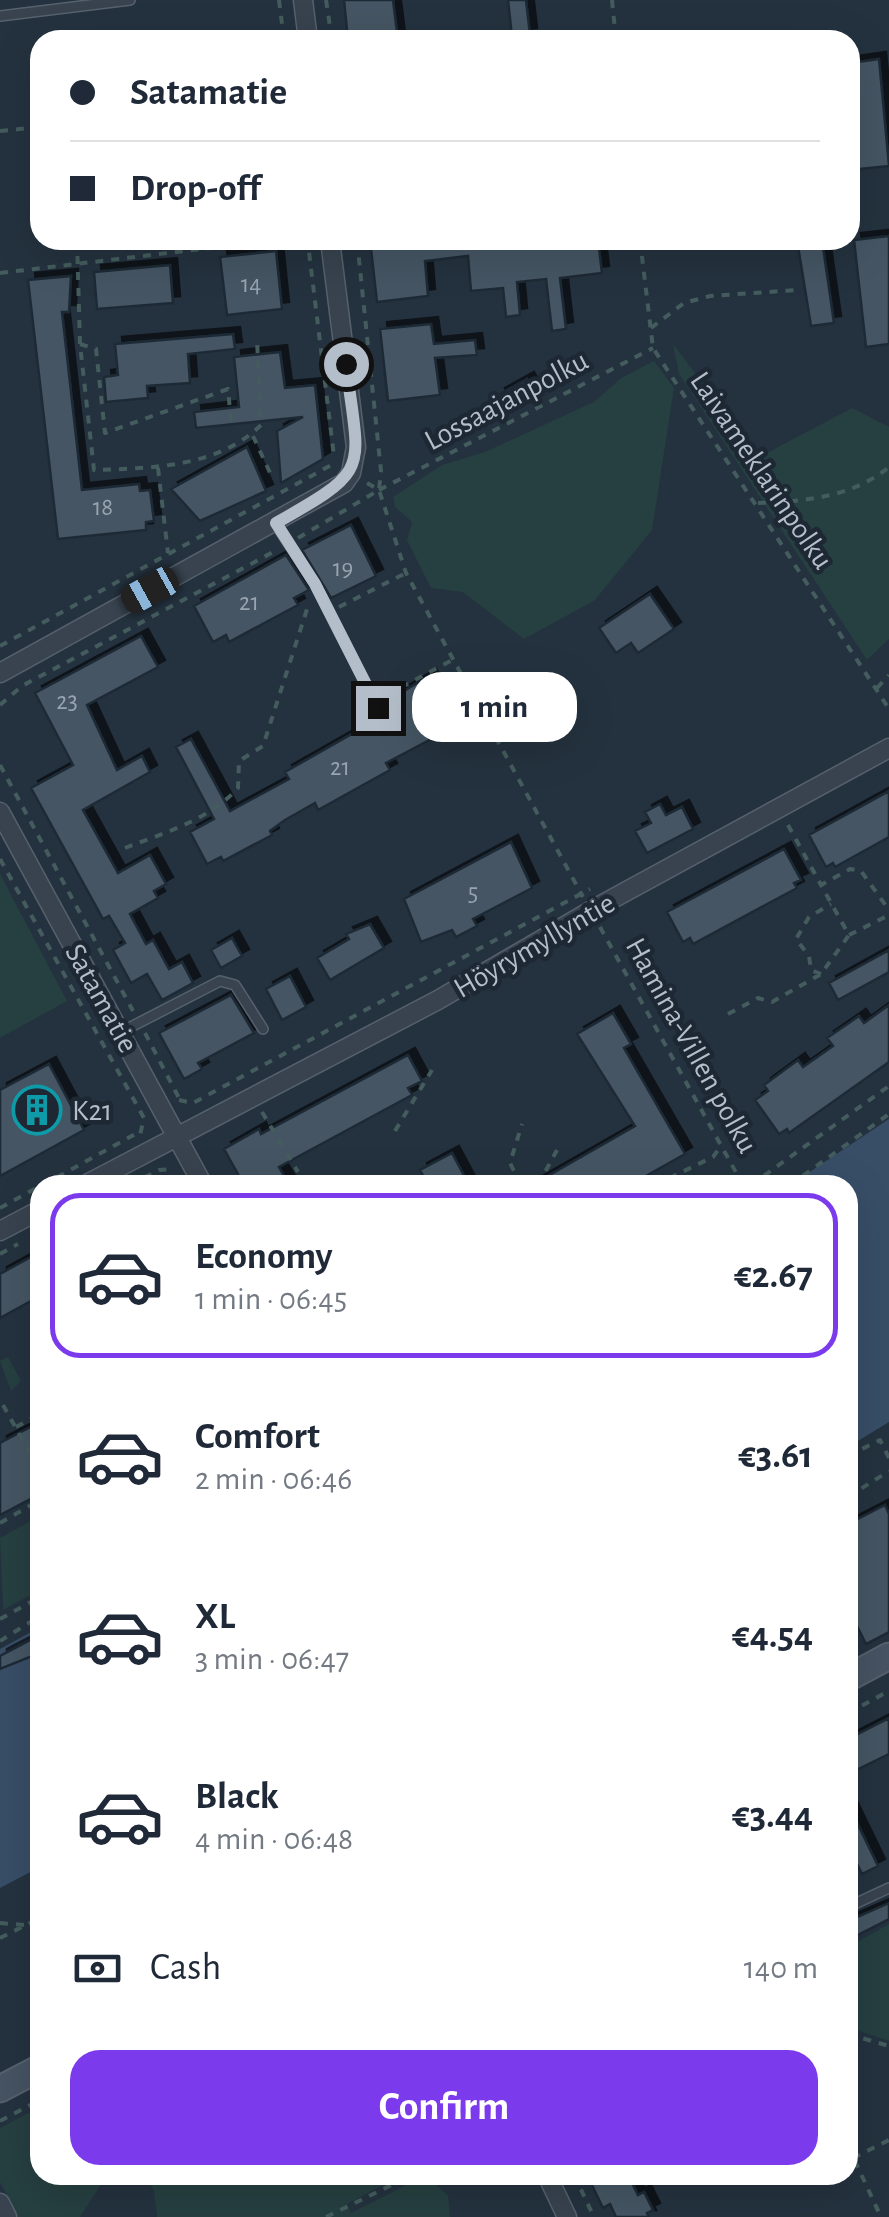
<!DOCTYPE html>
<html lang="en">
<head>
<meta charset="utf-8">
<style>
  :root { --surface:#fff; --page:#f6f6f7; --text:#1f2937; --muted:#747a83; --line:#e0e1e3; --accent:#7c3aed }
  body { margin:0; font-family:"Alegreya Sans",sans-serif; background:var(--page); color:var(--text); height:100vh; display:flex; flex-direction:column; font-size:38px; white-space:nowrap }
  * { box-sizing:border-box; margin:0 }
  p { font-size:32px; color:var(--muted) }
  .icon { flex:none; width:55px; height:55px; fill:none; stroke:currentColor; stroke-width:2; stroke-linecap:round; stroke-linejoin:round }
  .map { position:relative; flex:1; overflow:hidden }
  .details { position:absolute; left:30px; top:1175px; width:828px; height:1010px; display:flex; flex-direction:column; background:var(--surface); border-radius:30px; box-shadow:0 10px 40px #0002 }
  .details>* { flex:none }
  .guide { position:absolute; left:30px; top:30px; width:830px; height:220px; border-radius:30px; box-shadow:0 10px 40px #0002; display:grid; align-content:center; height:220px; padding:0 40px; background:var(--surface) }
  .end { position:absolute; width:45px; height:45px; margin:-22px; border:12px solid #b4beca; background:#111; box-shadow:0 0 0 5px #111 }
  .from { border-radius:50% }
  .bubble { position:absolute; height:70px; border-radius:30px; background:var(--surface); box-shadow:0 10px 40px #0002; font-size:32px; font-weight:600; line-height:70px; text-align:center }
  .car { position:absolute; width:30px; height:60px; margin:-30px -15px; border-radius:12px; box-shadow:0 0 8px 2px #0007; background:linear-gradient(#222 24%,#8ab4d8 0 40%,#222 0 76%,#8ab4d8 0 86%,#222 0) }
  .guide b { display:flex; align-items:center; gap:35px; height:95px; font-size:38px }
  .guide b+b { border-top:2px solid var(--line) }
  .guide i { width:25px; height:25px; background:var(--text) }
  ul { padding:18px 0 0; list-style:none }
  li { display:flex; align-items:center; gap:30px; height:165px; margin:0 20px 15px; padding:0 20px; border:5px solid transparent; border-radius:30px }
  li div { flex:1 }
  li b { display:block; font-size:38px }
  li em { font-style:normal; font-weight:600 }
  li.selected { border-color:var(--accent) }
  li>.icon { width:90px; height:90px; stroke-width:1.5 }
  .pay { display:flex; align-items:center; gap:25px; height:110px; padding:0 40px; font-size:38px }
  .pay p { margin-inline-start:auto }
  .button { display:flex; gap:20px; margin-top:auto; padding:20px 40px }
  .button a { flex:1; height:115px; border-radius:30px; background:var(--accent); color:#fff; font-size:40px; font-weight:600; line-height:115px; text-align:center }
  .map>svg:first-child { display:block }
  .green { fill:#263f40 }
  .water { fill:#384e67 }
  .building { fill:#455463; stroke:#1f2a36; stroke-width:2.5; filter:url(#shadow) }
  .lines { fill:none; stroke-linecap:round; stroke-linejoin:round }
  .lane-casing { stroke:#56616d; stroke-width:12 }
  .street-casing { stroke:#56616d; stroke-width:21 }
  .secondary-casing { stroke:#56616d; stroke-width:29 }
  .path { stroke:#445c5d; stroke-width:4; stroke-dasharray:8 8; stroke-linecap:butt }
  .lane { stroke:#38434f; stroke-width:9 }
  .street { stroke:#38434f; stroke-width:18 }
  .secondary { stroke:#465362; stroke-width:25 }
  .route { stroke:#b4beca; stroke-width:12 }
  .labels { text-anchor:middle; stroke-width:9; stroke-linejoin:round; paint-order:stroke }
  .number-label { font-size:25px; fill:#98a4b0 }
  .street-label { font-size:30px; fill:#b4beca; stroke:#1d2834 }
  .poi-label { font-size:30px; fill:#b4beca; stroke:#1d2834; text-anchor:start }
</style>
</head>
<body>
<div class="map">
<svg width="889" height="2217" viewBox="0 0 889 2217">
  <defs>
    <filter id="shadow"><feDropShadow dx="7" dy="-7" stdDeviation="0" flood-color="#0009"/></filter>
  </defs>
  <rect width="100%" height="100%" fill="#24323f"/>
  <path class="green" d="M 673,344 L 759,457 L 852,408 L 889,427 L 889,639 L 867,660 L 679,374 Z
    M 654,361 L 674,388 L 652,530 L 595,600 L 524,639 L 463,592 L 431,588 L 407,540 L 412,522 L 395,507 L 393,497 L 442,465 L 485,452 L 594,402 L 621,378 Z
    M 0,874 L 67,1001 L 0,1038 Z
    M 8,1357 L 21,1381 L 11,1391 L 0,1361 Z
    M 40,1516 L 40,1590 L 3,1610 L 0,1538 Z
    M 889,1924 L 889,2041 L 848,2027 L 848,1947 Z
    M 40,2107 L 40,2175 L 107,2175 L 80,2217 L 18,2217 L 0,2182 L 0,2128 Z
    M 145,2175 L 402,2175 L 347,2204 L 351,2213 L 426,2175 L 448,2196 L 450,2217 L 157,2217 L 154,2191 Z"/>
  <path class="water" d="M 889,1119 L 889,1422 L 848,1447 L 848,1185 L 790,1185 Z
    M 40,1627 L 40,1867 L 0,1888 L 0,1649 Z"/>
  <path class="building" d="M 344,0 L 393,0 L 398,40 L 348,40 Z
    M 508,0 L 526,0 L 530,35 L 512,37 Z
    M 879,59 L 889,166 L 850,170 L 850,63 Z
    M 889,236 L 889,344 L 866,347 L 854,240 Z
    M 370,240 L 410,240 L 410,244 L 598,240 L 602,273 L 560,278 L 566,329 L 552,331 L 546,279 L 517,282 L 520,315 L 506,317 L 503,288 L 471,291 L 468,256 L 425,261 L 428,296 L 377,302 Z
    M 797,240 L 822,240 L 834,323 L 811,326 Z
    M 276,251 L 282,309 L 227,315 L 220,257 Z
    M 170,265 L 173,303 L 97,309 L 94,272 Z
    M 71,276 L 69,312 L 62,312 L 82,490 L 139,484 L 140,491 L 150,490 L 154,521 L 146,522 L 146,530 L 58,539 L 28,280 Z
    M 431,324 L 434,344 L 475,340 L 477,355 L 435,358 L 440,395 L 388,401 L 380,329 Z
    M 233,334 L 235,349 L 188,354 L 190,383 L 147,386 L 148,398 L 106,402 L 104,377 L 118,375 L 115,344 Z
    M 280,352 L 285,388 L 315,385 L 323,459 L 281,483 L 277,431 L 303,417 L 196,428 L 194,412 L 239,407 L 234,357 Z
    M 527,379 L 536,395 L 507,410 L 498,395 Z
    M 247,447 L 266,491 L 200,521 L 171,489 Z
    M 351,525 L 376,576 L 331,598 L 302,550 Z
    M 286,555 L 309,590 L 294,598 L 298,605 L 229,642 L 226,635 L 213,642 L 194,606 Z
    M 650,594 L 674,629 L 638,653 L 631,643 L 616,653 L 599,628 Z
    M 141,636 L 158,667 L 87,705 L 117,770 L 142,756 L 150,772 L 83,810 L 118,873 L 150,855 L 166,884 L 154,891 L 158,898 L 130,914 L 146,944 L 153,940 L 169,969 L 182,962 L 193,983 L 162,1000 L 147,974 L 131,983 L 113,950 L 125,943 L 109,916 L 103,919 L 31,788 L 73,765 L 35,693 Z
    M 429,676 L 458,725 L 386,763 L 390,770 L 318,810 L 315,803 L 285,820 L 270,831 L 272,835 L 223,861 L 221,857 L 207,864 L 190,832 L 214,819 L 176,747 L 191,739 L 230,811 L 289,779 L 285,772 L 392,711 L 387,701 Z
    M 889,791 L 889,837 L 835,867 L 833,863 L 826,867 L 809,835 Z
    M 660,804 L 666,815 L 682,807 L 693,829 L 647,853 L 635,831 L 651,823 L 645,812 Z
    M 511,842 L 532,888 L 473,919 L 477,926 L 456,937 L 452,930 L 421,942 L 404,899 Z
    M 784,849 L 801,880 L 794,883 L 797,888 L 693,944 L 690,938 L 683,942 L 667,912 Z
    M 370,924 L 384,948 L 330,980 L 317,958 L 349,939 L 346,934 Z
    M 232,938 L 242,956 L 221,968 L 211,950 Z
    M 889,950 L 889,972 L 838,1000 L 829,983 Z
    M 290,976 L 306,1007 L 282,1020 L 266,989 Z
    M 231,995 L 254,1033 L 198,1063 L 202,1069 L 184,1079 L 159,1033 Z
    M 889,1005 L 889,1062 L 789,1133 L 787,1129 L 779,1134 L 755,1100 L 768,1091 L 764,1085 L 798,1060 L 803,1067 L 833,1046 L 827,1038 L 859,1016 L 864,1023 Z
    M 613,1013 L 631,1044 L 624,1048 L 685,1154 L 630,1185 L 532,1185 L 635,1126 L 577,1034 Z
    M 408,1055 L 422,1081 L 408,1088 L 412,1095 L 279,1167 L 289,1185 L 244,1185 L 224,1149 L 259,1129 L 261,1134 Z
    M 49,1064 L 84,1130 L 0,1176 L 0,1090 Z
    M 452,1153 L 469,1185 L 428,1185 L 420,1170 Z
    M 40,1252 L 40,1296 L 0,1318 L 0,1274 Z
    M 40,1422 L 40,1494 L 0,1515 L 0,1443 Z
    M 885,1505 L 889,1514 L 889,1632 L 866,1644 L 848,1608 L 848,1524 Z
    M 40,1635 L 40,1653 L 0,1669 L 0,1656 Z
    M 889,1718 L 889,1754 L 848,1774 L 848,1739 Z
    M 848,1804 L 878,1866 L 862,1874 L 848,1845 Z
    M 889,1903 L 889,1919 L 848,1940 L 848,1921 Z
    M 587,2175 L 628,2175 L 638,2195 L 644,2192 L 653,2210 L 647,2213 L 649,2217 L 616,2217 L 610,2204 L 603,2208 Z"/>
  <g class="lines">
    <g class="lane-casing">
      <path id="lane" d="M 0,16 L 130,0
        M 275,523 L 315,584 L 378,708
        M 121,1032 L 220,981 L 235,985 L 263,1029
        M 848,1907 L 889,1888"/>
    </g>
    <g class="street-casing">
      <path id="street" d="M 303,0 L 308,40
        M 0,673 L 344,483 L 351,473 L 356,447 L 330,240
        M 0,812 L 203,1185
        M 85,1185 L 438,1000 L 592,910 L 889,748
        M 0,1231 L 40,1210
        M 547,2175 L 567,2217
        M 0,2203 L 7,2217"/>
    </g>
    <g class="secondary-casing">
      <path id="secondary" d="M 848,1678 L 889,1656
        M 0,2089 L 40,2068"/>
    </g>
    <path class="path" d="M 279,0 L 284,40
      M 326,0 L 332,40
      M 612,0 L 616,40
      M 0,131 L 40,127
      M 77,240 L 80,344 L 94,470 C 151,468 217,468 261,425 L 257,340
      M 640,240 L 653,348 L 889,709
      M 315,243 L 308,244 L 334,456
      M 0,273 L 277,240
      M 651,328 L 684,303 L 710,296 L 797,290
      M 80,344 L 96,349 L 105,433 L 228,389 L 231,421
      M 253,436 L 272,477
      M 158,468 L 168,553
      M 367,483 L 379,490 L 406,573 L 583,897
      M 379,490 L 653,348
      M 758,503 C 805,501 851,498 889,467
      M 298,538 L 379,490 L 381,471 L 357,240
      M 339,607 L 406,573
      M 0,646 L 335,463
      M 877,688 L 889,675
      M 387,695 L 454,659
      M 0,705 L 22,686 L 277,550
      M 0,765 L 133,1011
      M 788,825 L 821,885
      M 125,848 C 164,833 209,820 238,788 L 239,761 L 263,746 L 309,603
      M 0,859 L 144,1118 L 140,1135
      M 600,927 L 743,1185
      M 849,935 L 889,915
      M 821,974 L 811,970 L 809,956 L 796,939 L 809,917 L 831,904
      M 728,1014 L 758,998 L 772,1002 L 821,974 L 849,935 L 821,885 L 850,869 L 861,871 L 889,910
      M 145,1033 L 180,1100
      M 179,1100 L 193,1103 L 590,889
      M 262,1112 L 298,1172
      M 395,1131 L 432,1070
      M 43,1185 L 139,1132
      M 130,1185 L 159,1170 L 174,1169
      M 521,1185 L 510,1163 L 522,1124
      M 538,1185 L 557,1150
      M 655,1185 L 713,1157 L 721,1146
      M 751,1185 L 889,1086
      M 790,1185 L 889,1114
      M 0,1208 L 40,1186
      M 0,1254 L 18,1244
      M 3,1405 L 40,1471
      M 16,1427 L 40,1414
      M 848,1456 L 880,1440 L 889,1458
      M 848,1497 L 889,1471
      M 0,1523 L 40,1500
      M 0,1619 L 40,1597
      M 0,1641 L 40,1616
      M 848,1713 L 889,1691
      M 0,1923 L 25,1925
      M 0,1938 L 40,1918
      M 848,2034 L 889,2046
      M 0,2121 L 40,2100
      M 848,2146 L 881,2217
      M 853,2158 L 889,2140
      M 574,2175 L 594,2217
      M 326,2217 L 412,2175"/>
    <use href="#lane" class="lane"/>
    <use href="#street" class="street"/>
    <use href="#secondary" class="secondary"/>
  </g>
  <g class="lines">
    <path class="route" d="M 346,364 C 359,471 374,468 276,523 L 315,584 L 378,708"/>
  </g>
  <defs>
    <g id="building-ring" transform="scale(2.5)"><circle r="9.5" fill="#1d2834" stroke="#0f9aa8" stroke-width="1.5"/><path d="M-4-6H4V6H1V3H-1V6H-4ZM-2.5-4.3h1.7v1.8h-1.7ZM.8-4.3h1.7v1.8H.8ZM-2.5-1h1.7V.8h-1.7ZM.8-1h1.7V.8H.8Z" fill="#0f9aa8"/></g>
  </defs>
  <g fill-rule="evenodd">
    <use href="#building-ring" x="37" y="1110"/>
  </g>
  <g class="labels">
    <g class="number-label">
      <text x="251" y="292">14</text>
      <text x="103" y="515">18</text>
      <text x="343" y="576">19</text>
      <text x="249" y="610">21</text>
      <text x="67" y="709">23</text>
      <text x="340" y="775">21</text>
      <text x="473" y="900">5</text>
    </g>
    <g class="street-label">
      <text transform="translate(506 400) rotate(-28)" y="10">Lossaajanpolku</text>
      <text transform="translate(762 470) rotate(56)" y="10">Laivameklarinpolku</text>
      <text transform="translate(534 945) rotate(-30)" y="10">Höyrymyllyntie</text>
      <text transform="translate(102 998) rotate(61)" y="10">Satamatie</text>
      <text transform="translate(692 1045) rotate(61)" y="10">Hamina-Villen polku</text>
    </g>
    <g class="poi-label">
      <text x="72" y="1120">K21</text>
    </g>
  </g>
</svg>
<i class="end from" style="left:346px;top:364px"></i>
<i class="end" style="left:378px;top:708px"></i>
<div class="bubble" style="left:412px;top:672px;width:165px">1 min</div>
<i class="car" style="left:150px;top:590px;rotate:241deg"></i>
<div class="guide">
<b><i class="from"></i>Satamatie</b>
<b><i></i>Drop-off</b>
</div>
<section class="details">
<ul>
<li class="selected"><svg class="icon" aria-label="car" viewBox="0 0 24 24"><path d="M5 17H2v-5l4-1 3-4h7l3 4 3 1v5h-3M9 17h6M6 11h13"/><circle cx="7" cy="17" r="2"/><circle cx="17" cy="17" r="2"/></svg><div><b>Economy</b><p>1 min · 06:45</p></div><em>€2.67</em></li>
<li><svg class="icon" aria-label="car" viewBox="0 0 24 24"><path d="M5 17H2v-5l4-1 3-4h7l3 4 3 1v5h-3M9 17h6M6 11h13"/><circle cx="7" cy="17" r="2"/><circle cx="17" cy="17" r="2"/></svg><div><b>Comfort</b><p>2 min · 06:46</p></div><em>€3.61</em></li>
<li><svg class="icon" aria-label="car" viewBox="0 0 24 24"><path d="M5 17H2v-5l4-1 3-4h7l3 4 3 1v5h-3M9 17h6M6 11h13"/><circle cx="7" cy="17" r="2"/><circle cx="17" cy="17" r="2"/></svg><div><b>XL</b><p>3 min · 06:47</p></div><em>€4.54</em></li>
<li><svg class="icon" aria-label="car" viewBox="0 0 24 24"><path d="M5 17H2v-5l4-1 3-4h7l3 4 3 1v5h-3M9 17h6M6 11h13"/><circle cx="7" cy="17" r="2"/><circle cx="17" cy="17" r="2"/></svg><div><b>Black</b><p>4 min · 06:48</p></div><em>€3.44</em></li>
</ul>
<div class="pay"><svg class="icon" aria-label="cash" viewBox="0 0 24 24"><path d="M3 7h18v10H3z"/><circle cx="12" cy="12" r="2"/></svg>Cash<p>140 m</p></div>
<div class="button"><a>Confirm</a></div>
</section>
</div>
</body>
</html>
